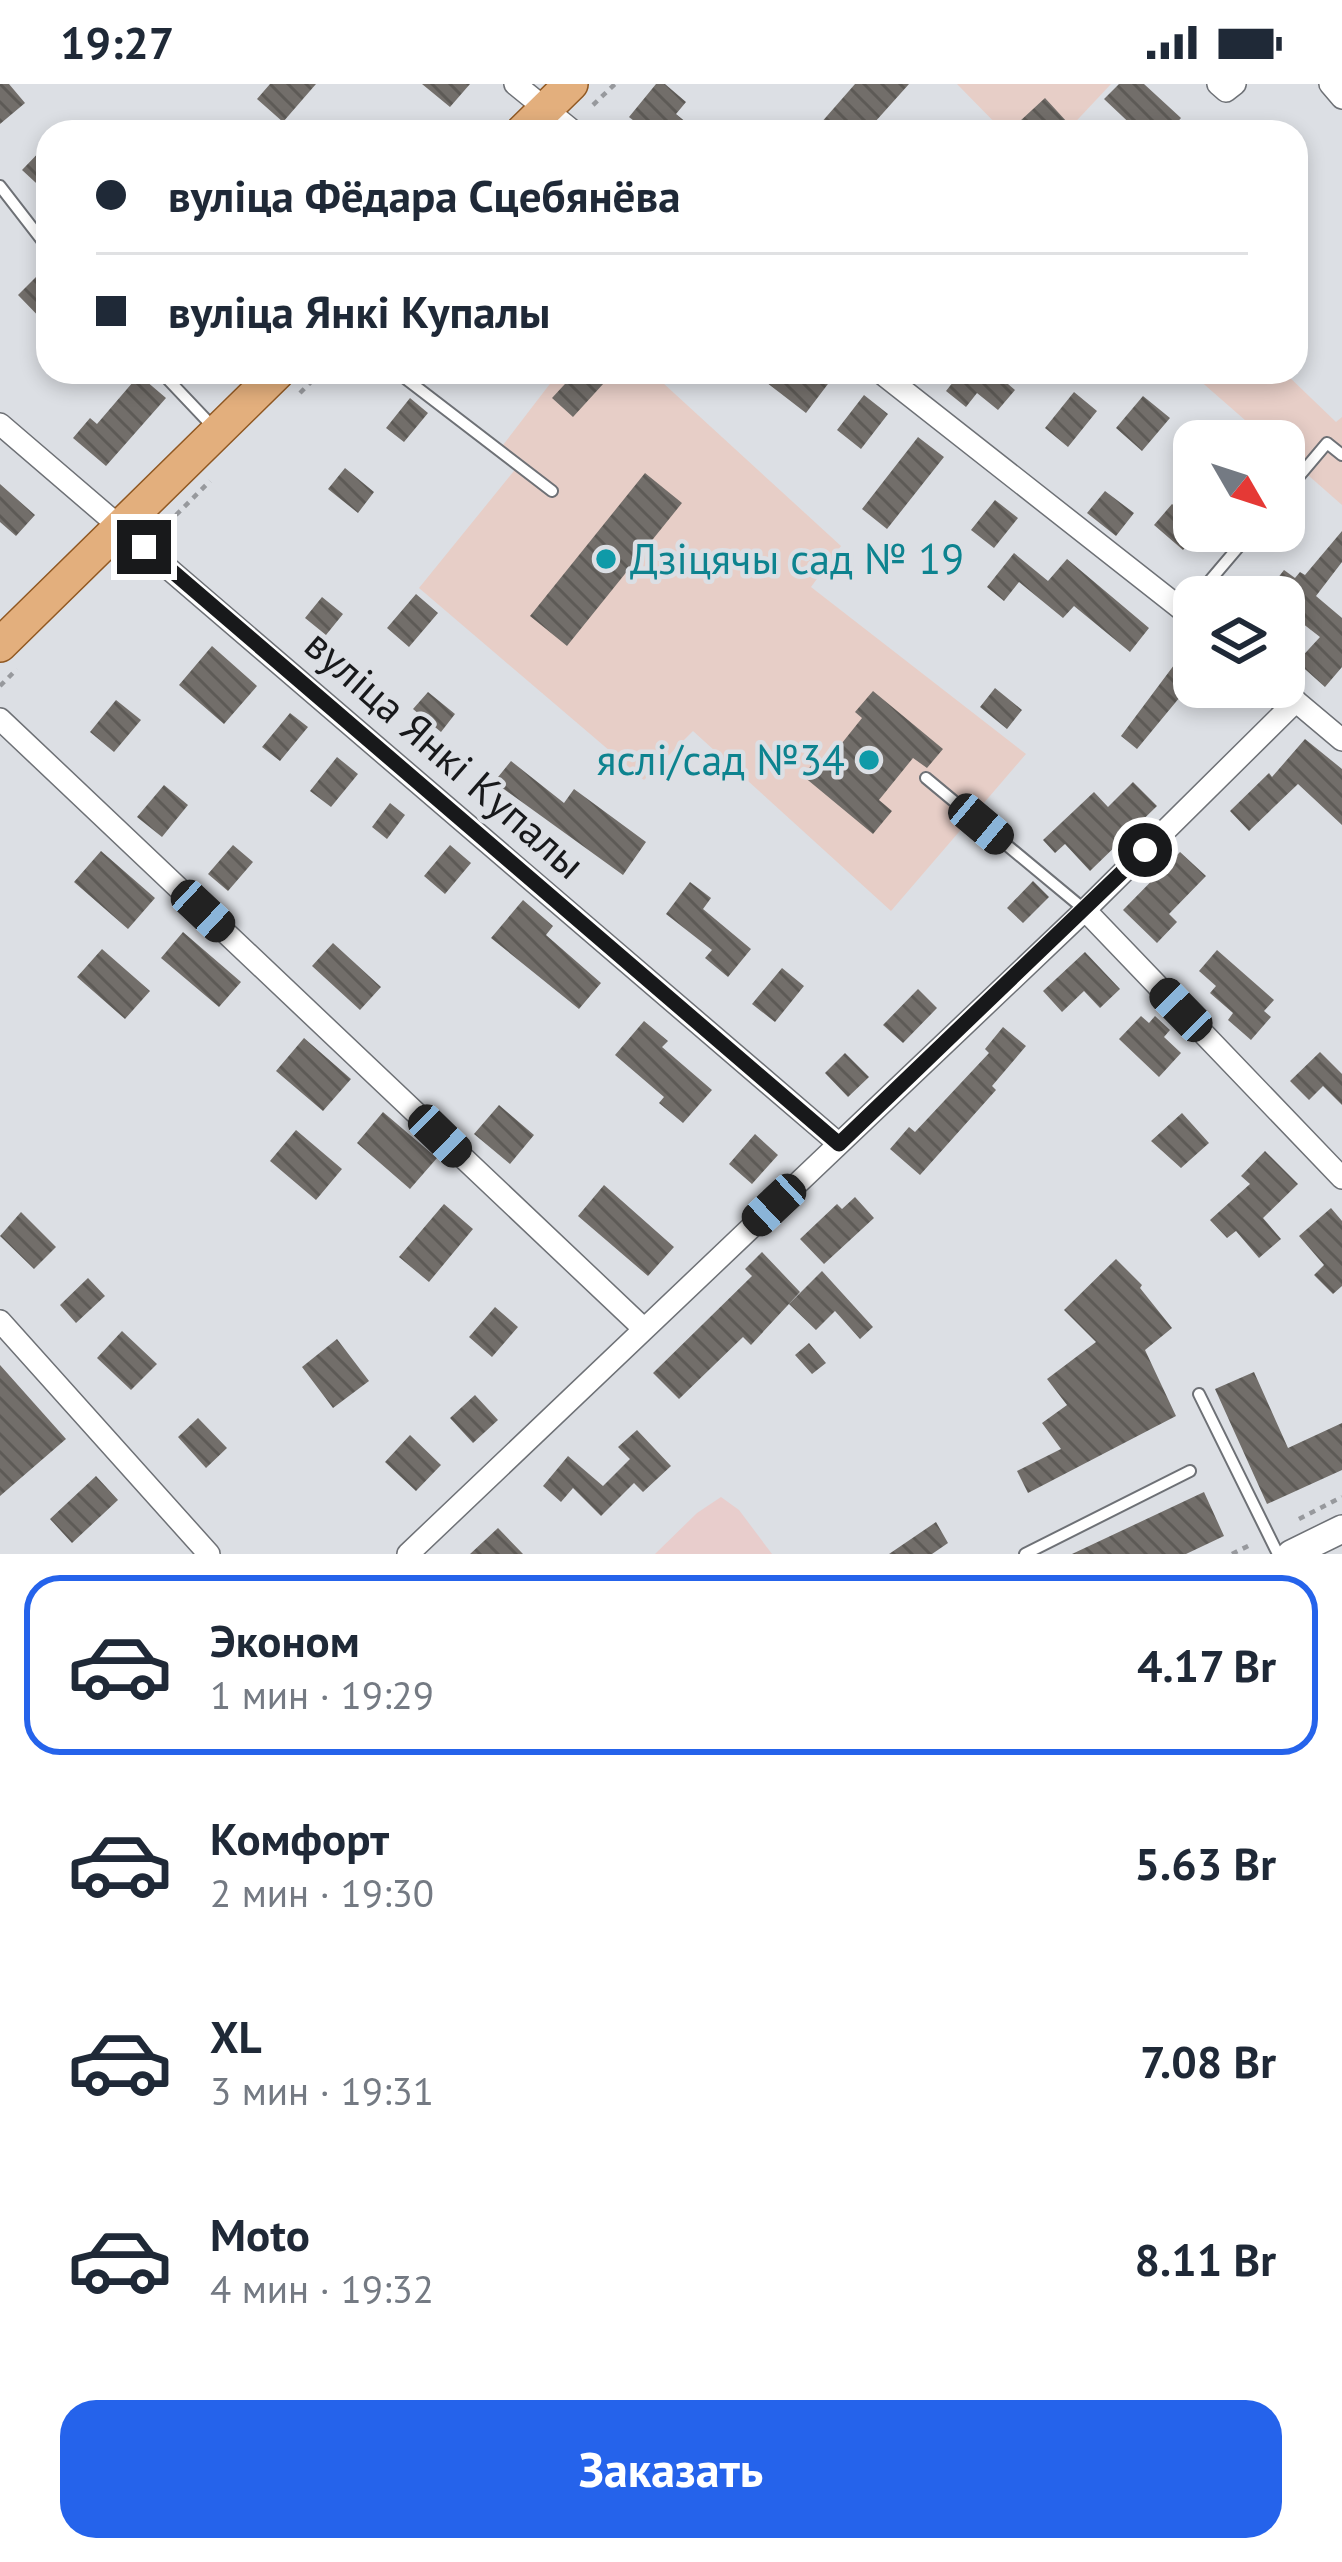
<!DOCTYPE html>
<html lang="ru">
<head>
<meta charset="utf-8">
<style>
  :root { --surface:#fff; --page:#f6f6f7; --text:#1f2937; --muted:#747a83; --line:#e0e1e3; --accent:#2563eb }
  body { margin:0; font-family:"PT Sans",sans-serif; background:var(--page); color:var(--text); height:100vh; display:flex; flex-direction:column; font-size:45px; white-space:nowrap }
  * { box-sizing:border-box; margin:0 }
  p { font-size:39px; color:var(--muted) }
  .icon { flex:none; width:66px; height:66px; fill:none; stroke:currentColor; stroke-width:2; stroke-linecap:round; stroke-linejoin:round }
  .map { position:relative; height:1470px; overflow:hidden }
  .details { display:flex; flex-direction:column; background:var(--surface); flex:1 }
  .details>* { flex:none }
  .banner { position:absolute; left:36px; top:36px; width:1272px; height:264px; border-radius:36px; box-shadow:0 6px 18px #0003; display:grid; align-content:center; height:264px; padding:0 60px; background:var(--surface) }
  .needle { width:78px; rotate:129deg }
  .fabs { position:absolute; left:1173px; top:336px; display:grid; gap:24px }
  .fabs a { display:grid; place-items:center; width:132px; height:132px; border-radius:24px; background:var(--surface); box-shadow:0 6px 18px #0003; font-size:60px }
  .end { position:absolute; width:54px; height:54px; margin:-27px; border:15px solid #18191b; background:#fff; box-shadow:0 0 0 6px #fff }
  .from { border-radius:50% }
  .car { position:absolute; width:36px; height:72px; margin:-36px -18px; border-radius:15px; box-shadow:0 0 9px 3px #0007; background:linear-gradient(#222 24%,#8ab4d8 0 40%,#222 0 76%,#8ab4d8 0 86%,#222 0) }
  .banner b { display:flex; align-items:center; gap:42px; height:114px; font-size:45px }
  .banner b+b { border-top:3px solid var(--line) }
  .banner i { width:30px; height:30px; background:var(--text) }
  ul { padding:21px 0 0; list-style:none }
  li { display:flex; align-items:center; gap:36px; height:180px; margin:0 24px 18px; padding:0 36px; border:6px solid transparent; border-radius:36px }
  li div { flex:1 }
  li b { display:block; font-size:45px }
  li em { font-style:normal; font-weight:700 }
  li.active { border-color:var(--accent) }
  li>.icon { width:108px; height:108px; stroke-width:1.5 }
  .cta { display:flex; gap:24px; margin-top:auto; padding:24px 60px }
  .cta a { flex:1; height:138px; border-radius:36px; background:var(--accent); color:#fff; font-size:48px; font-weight:700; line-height:138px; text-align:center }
  .status { display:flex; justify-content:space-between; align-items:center; height:84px; padding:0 60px; background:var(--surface); direction:ltr }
  .status svg { height:33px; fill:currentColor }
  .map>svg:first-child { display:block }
  .industrial { fill:#e8cdcc }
  .education { fill:#e7cec7 }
  .building { fill:url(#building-back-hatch) }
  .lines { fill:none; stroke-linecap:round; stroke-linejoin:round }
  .service-casing { stroke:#6e7176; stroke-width:14 }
  .minor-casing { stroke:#6e7176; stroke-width:24 }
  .tertiary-casing { stroke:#6e7176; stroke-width:30 }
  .primary-casing { stroke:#905822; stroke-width:36 }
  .path { stroke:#97999d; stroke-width:4.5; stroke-dasharray:6 6; stroke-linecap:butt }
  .service { stroke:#fff; stroke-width:10 }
  .minor { stroke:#fff; stroke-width:21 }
  .tertiary { stroke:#fff; stroke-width:27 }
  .primary { stroke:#e3af7d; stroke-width:33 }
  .route { stroke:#18191b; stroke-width:15 }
  .culture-dot { fill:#0f9aa8; stroke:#dcdfe4; stroke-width:4.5 }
  .labels { text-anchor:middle; stroke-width:9; stroke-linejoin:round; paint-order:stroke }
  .culture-label { font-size:42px; fill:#0d838f; stroke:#dcdfe4; text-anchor:start }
  .street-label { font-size:42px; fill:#18191b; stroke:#dcdfe4 }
</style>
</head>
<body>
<div class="status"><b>19:27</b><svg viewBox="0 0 49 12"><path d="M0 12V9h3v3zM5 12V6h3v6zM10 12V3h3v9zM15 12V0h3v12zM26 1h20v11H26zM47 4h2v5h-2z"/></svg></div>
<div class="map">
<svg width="1342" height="1470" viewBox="0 0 1342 1470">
  <defs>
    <pattern id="building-back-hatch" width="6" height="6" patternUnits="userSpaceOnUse" patternTransform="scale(3)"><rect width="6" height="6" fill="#726e6a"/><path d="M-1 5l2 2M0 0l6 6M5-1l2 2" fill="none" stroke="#5d5a56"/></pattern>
  </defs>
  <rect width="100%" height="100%" fill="#dcdfe4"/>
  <path class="industrial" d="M 721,1413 L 739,1426 L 772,1470 L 655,1470 L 697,1429 Z"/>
  <path class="education" d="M 957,0 L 1111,0 L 1066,48 L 1004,48 Z
    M 559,288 L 651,288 L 841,462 L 811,503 L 1026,670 L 891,827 L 693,647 L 644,696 L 419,504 L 522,377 L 503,361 Z
    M 1190,288 L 1284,288 L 1336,338 L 1342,333 L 1342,421 L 1284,370 L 1284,357 L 1269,357 Z"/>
  <path class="building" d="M 0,0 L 9,0 L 25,19 L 0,40 Z
    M 270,0 L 316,0 L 283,38 L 257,15 Z
    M 422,0 L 470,0 L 450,23 Z
    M 656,0 L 665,0 L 686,18 L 676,30 L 698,48 L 648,48 L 629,33 Z
    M 855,0 L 909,0 L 866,48 L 830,48 L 820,40 Z
    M 1119,0 L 1144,0 L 1181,34 L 1169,48 L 1139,48 L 1104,15 Z
    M 1045,14 L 1068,39 L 1058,48 L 1008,48 Z
    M 48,59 L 48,110 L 22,86 Z
    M 48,181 L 48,242 L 18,211 Z
    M 576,288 L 614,288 L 573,333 L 552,314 Z
    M 753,288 L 837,288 L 806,329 Z
    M 951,288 L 994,288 L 1015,306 L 998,326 L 977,309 L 966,323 L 946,307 L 957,293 Z
    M 139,291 L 166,314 L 106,382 L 73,354 L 90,334 L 97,340 Z
    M 1074,308 L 1097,327 L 1068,363 L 1045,344 Z
    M 864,311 L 888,330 L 861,365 L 837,346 Z
    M 1143,312 L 1170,334 L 1142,367 L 1116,344 Z
    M 410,314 L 428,329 L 404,358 L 386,344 Z
    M 918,353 L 944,373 L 887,445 L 862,425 Z
    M 345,384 L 374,408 L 358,429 L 328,405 Z
    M 645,389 L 682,419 L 567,562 L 530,532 Z
    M 0,400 L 35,431 L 16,452 L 0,438 Z
    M 1105,407 L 1134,429 L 1116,452 L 1087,429 Z
    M 995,416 L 1018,434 L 994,464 L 971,446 Z
    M 1172,420 L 1194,438 L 1194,447 L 1199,447 L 1183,466 L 1154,441 Z
    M 1342,447 L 1342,478 L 1316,512 L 1342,534 L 1342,583 L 1325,603 L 1297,578 L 1320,553 L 1284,525 L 1284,513 L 1263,513 L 1284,486 L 1295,494 L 1300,488 L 1305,491 Z
    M 1014,469 L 1048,497 L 1067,475 L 1149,544 L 1130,568 L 1074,522 L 1063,534 L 1019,498 L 1004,517 L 987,503 Z
    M 416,510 L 438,529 L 409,563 L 387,544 Z
    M 322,513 L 343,530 L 326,551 L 305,534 Z
    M 212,562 L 257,602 L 224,640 L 179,601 Z
    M 1183,569 L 1194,577 L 1194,596 L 1137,665 L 1121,652 Z
    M 995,604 L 1022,626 L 1007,645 L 980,623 Z
    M 873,607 L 943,665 L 927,684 L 913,674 L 879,716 L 892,727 L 873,750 L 803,692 L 818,673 L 826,679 L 862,634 L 855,628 Z
    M 428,608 L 455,630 L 441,648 L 413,625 Z
    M 116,616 L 141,636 L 114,668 L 90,648 Z
    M 290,629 L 308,643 L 280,677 L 262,663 Z
    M 1305,655 L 1342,685 L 1342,741 L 1298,700 L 1249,747 L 1230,727 L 1269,689 L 1272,693 Z
    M 337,673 L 358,690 L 331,723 L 310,707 Z
    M 511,677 L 564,719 L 574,705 L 646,758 L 623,791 L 494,698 Z
    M 1133,698 L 1157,722 L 1090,787 L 1065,760 L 1055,769 L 1043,756 L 1094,708 L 1108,723 Z
    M 164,701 L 188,721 L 162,753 L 137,733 Z
    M 390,719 L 405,731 L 387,755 L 372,743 Z
    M 233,761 L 253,778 L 228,807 L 208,790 Z
    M 450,761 L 471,779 L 445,810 L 424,792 Z
    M 101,767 L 155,814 L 128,845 L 74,798 Z
    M 1180,768 L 1206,792 L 1169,830 L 1177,838 L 1157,859 L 1123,826 Z
    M 1033,797 L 1049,813 L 1023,839 L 1007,824 Z
    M 690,798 L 711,814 L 703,825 L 751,865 L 728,893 L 705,874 L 712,866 L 666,830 Z
    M 523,816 L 553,842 L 546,851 L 601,899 L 579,925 L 491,854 Z
    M 183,848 L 241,898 L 219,923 L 161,874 Z
    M 333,859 L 381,903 L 360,926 L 312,882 Z
    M 102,865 L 150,907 L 125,935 L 77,893 Z
    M 1217,866 L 1274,916 L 1264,927 L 1271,933 L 1251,956 L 1228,936 L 1233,929 L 1210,909 L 1216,902 L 1199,887 Z
    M 1085,868 L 1120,905 L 1100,924 L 1084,907 L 1062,928 L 1043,907 Z
    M 782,884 L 804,902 L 775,938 L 752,920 Z
    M 918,905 L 937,924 L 903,959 L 883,941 Z
    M 1141,932 L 1149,939 L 1155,932 L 1170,946 L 1164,953 L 1181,969 L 1159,993 L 1119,955 Z
    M 644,937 L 668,957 L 662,963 L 712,1006 L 683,1039 L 659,1019 L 664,1013 L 615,971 Z
    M 1003,943 L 1026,962 L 992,1002 L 996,1006 L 920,1091 L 890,1065 L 909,1043 L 915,1048 L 989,969 L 985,965 Z
    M 304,954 L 351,995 L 323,1027 L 276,987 Z
    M 1320,968 L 1342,990 L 1342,1021 L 1323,1002 L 1309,1016 L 1290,997 Z
    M 845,969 L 869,993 L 848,1013 L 825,989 Z
    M 499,1021 L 534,1051 L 510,1080 L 474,1050 Z
    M 383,1028 L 437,1074 L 410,1105 L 357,1059 Z
    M 1182,1029 L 1209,1059 L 1181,1084 L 1151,1057 Z
    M 296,1046 L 342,1085 L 316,1116 L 270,1077 Z
    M 755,1050 L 778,1071 L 752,1100 L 729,1080 Z
    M 1265,1067 L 1298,1100 L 1263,1134 L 1281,1155 L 1259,1174 L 1236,1147 L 1227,1154 L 1210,1136 L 1250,1100 L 1241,1092 Z
    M 604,1101 L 674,1163 L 648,1192 L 578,1132 Z
    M 855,1113 L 874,1134 L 824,1180 L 800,1155 L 837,1120 L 842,1125 Z
    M 444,1120 L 473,1145 L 429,1198 L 399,1173 Z
    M 1331,1124 L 1342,1137 L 1342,1202 L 1333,1210 L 1314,1191 L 1324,1181 L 1299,1152 Z
    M 21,1128 L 56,1163 L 34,1185 L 0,1152 Z
    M 762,1168 L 800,1208 L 751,1261 L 743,1253 L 679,1315 L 653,1289 L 752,1192 L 745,1185 Z
    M 1116,1175 L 1142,1201 L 1140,1204 L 1172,1244 L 1145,1266 L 1176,1332 L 1028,1409 L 1017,1387 L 1061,1365 L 1042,1339 L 1067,1321 L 1047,1295 L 1096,1258 L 1064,1226 Z
    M 822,1187 L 873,1243 L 860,1255 L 835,1227 L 816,1246 L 789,1220 Z
    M 88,1194 L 105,1212 L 76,1239 L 60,1221 Z
    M 495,1223 L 518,1243 L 492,1273 L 469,1253 Z
    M 122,1247 L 157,1280 L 131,1306 L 97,1274 Z
    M 337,1255 L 369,1297 L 333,1324 L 302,1283 Z
    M 809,1259 L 826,1279 L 812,1290 L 795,1271 Z
    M 0,1281 L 66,1355 L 0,1412 Z
    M 1254,1288 L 1288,1364 L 1342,1339 L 1342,1386 L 1267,1420 L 1215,1305 Z
    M 475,1311 L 498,1336 L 473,1359 L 450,1334 Z
    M 198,1334 L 227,1364 L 206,1384 L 178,1353 Z
    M 637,1346 L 671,1382 L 643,1408 L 634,1399 L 601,1432 L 573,1404 L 561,1418 L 543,1402 L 568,1372 L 603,1402 L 630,1375 L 618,1363 Z
    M 410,1351 L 441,1381 L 416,1407 L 385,1378 Z
    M 96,1392 L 118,1416 L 72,1459 L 50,1435 Z
    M 1204,1408 L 1224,1452 L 1186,1470 L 1072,1470 Z
    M 936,1438 L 948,1459 L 932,1470 L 889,1470 Z
    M 498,1444 L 523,1470 L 470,1470 Z"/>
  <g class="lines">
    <g class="service-casing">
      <path id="service" d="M 0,102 L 48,164
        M 161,288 L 215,345
        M 397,288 L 552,407
        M 1284,410 L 1327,359 L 1342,371
        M 1196,513 L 1252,447
        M 926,694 L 1085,826
        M 1199,1310 L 1278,1470
        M 1025,1470 L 1190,1387"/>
    </g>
    <g class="minor-casing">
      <path id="minor" d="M 515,0 L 574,48
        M 1218,0 L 1226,7 L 1235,0
        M 1330,0 L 1342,14
        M 880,288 L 1194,535
        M 0,340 L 839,1060
        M 1279,603 L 1342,656
        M 0,635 L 643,1244
        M 1085,826 L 1342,1094
        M 0,1237 L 209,1470
        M 408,1470 L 1085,826 L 1296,617"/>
    </g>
    <g class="tertiary-casing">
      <path id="tertiary" d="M 1291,1470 L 1342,1445"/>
    </g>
    <g class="primary-casing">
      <path id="primary" d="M 522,48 L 571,0
        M 0,561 L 278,288"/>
    </g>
    <path class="path" d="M 593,21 L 615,0
      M 300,309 L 321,288
      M 159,448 L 210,397
      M 0,602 L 17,585
      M 1299,1435 L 1342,1413
      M 1232,1470 L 1252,1460"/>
    <use href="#service" class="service"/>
    <use href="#minor" class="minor"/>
    <use href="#tertiary" class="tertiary"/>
    <use href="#primary" class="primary"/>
  </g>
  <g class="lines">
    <path class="route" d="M 144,463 L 839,1060 L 1145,766"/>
  </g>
  <g class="culture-dot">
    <circle cx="606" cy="475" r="12"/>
    <circle cx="869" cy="676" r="12"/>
  </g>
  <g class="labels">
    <g class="culture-label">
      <text x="630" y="490">Дзіцячы сад № 19</text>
      <text x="845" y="691" text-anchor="end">яслі/сад №34</text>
    </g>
    <g class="street-label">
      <text transform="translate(445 670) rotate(41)" y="15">вуліца Янкі Купалы</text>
    </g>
  </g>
</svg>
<div class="fabs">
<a><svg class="needle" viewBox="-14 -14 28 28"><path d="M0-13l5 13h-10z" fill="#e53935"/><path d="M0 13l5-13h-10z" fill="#747a83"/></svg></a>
<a><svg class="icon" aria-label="layers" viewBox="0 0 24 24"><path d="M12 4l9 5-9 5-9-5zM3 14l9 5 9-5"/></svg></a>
</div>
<i class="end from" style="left:1145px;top:766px"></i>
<i class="end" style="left:144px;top:463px"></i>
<i class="car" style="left:981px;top:740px;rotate:130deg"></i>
<i class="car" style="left:203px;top:827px;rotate:133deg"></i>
<i class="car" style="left:1181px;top:926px;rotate:316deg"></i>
<i class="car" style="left:440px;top:1052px;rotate:134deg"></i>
<i class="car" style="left:774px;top:1121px;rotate:227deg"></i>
<div class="banner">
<b><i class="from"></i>вуліца Фёдара Сцебянёва</b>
<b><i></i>вуліца Янкі Купалы</b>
</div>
</div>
<section class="details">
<ul>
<li class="active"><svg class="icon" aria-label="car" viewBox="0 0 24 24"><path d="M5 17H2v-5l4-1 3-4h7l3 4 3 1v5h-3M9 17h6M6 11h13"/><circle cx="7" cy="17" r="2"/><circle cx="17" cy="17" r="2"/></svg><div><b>Эконом</b><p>1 мин · 19:29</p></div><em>4.17 Br</em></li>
<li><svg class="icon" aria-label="car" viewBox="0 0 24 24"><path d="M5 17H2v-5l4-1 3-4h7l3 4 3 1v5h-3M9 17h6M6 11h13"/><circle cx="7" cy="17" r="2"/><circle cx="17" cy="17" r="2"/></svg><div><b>Комфорт</b><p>2 мин · 19:30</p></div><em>5.63 Br</em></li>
<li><svg class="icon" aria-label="car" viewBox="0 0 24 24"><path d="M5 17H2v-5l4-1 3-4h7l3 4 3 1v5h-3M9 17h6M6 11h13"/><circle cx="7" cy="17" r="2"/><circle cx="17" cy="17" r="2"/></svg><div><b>XL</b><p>3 мин · 19:31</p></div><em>7.08 Br</em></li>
<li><svg class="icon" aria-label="car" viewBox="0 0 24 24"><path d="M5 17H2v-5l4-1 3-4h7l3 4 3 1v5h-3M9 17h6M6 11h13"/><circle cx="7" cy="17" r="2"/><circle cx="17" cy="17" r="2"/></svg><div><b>Moto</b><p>4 мин · 19:32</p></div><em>8.11 Br</em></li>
</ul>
<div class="cta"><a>Заказать</a></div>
</section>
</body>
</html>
